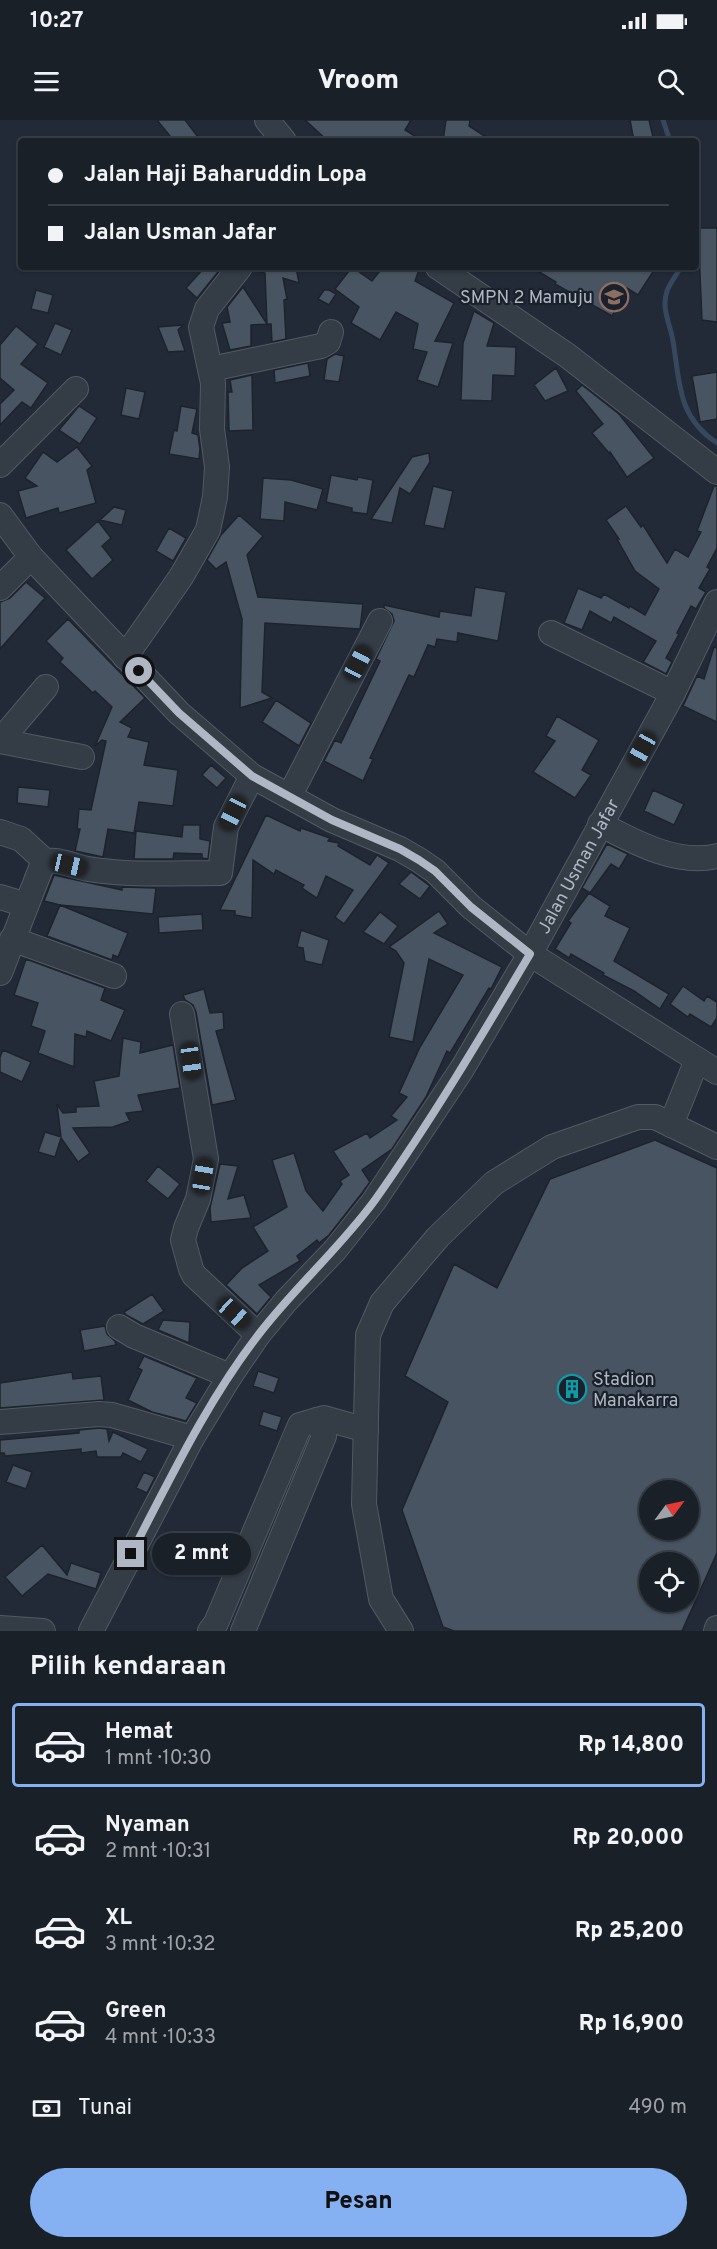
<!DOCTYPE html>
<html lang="id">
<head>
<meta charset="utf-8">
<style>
  :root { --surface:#192028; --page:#222830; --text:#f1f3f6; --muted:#9fa3a8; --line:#373e45; --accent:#85b1f2 }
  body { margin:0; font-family:Overpass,sans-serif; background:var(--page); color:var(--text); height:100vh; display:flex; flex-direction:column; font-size:22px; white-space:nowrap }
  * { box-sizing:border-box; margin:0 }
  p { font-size:20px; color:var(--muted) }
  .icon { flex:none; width:33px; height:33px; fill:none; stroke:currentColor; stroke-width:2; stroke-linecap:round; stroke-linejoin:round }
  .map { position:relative; height:1511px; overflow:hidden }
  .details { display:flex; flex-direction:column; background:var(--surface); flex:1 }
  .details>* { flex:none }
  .hud { position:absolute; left:18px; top:18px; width:681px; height:132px; border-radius:6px; box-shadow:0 2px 4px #0004,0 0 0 2px var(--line); display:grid; align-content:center; height:132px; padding:0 30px; background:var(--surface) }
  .needle { width:39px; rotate:57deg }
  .tools { position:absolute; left:639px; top:1360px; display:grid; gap:12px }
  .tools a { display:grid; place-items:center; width:60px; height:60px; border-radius:50%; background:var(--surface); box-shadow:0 2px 4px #0004,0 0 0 2px var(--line); font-size:30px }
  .end { position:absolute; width:27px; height:27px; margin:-14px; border:8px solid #aeb7c3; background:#111; box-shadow:0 0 0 3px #111 }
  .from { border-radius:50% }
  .bubble { position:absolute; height:42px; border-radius:21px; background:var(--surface); box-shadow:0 2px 4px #0004,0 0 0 2px var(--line); font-size:20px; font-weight:800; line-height:42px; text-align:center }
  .car { position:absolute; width:18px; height:36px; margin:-18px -9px; border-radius:8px; box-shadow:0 0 4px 2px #0007; background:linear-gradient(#222 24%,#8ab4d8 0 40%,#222 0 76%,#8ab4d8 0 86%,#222 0) }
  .hud b { display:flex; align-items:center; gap:21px; height:57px; font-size:22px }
  .hud b+b { border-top:2px solid var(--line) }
  .hud i { width:15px; height:15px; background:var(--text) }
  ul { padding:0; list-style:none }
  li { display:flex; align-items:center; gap:18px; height:84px; margin:0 12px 9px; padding:0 18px; border:3px solid transparent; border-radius:6px }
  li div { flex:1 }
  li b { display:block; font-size:22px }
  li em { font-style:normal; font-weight:800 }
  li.on { border-color:var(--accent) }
  li>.icon { width:54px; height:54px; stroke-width:1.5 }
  h2 { padding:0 30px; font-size:27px; line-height:72px }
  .pay { display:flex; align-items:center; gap:15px; height:66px; padding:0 30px; font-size:22px }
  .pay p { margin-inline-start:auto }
  .cta { display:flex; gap:12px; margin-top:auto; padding:12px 30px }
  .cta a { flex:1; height:69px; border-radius:36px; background:var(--accent); color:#111; font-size:24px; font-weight:800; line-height:69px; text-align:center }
  .status { display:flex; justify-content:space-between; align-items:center; height:42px; padding:0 30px; background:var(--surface); direction:ltr }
  .status svg { height:16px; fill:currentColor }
  header { display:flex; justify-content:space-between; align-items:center; height:78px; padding:0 30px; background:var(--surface); font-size:27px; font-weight:800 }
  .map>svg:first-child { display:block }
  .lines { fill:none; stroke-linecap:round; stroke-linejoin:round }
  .stream { stroke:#37485e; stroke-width:5 }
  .building { fill:#495462; stroke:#1c232d; stroke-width:1.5; fill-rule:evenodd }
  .minor-casing { stroke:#525a64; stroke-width:26 }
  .minor { stroke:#343c46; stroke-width:24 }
  .route { stroke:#aeb7c3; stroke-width:8 }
  .labels { text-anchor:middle; stroke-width:4.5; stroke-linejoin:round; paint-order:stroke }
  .poi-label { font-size:18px; fill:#aeb7c3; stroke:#1a212b; text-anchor:end }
  .street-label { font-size:18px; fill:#aeb7c3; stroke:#1a212b }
</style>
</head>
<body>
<div class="status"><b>10:27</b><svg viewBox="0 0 49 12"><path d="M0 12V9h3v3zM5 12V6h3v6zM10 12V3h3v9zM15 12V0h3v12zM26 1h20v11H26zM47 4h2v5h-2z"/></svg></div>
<header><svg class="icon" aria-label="menu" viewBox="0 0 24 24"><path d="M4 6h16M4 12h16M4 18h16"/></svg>Vroom<svg class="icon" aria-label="search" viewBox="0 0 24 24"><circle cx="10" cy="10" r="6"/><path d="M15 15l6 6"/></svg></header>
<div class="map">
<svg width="717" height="1511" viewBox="0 0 717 1511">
  <rect width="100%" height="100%" fill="#212a36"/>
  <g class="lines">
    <path class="stream" d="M 663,0 L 670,21
      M 681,147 C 677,154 670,163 667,171 C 661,189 670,203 673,221 C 680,262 677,297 717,323"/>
  </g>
  <path class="building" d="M 157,0 L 185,0 L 201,21 L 174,21 Z
    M 305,0 L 411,0 L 405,10 L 423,21 L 328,21 Z
    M 446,0 L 470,0 L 469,6 L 492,21 L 443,21 Z
    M 630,0 L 649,0 L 654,21 L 634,21 Z
    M 698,108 L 717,108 L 717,202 L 702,200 Z
    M 205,147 L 222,147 L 197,178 L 186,168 Z
    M 257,147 L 296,147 L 299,163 L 283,158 L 287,179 L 284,180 L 286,219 L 272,222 L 271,204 L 251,205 L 251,226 L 230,230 L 222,203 L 230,202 L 227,187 L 243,167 L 267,204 L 265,153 L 256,151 Z
    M 352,147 L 372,161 L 383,147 L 420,147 L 415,161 L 454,183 L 435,221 L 453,223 L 438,267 L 417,260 L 427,232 L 413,229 L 418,204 L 396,192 L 380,220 L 351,203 L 359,187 L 335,169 Z
    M 531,147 L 656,147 L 638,175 L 627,168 L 612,196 L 555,164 L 556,162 Z
    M 36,170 L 53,175 L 48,193 L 31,189 Z
    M 324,170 L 329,170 L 336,174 L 329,185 L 318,179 Z
    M 474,191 L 494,203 L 487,226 L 516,227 L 515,256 L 493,255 L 492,281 L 461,280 L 463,223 Z
    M 55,203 L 72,210 L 61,235 L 44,227 Z
    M 183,205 L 178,210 L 185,231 L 168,232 L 158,207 Z
    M 16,206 L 38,224 L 21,244 L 48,263 L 31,288 L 22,282 L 0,305 L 0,284 L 14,270 L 0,258 L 0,225 Z
    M 335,234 L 344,236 L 339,262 L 324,260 L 327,239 Z
    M 308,243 L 310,256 L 275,263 L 274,250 Z
    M 556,248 L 568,271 L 545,281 L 534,265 Z
    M 717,252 L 717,299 L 700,302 L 692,256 Z
    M 252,255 L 253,310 L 229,311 L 228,272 L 232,272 L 230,260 Z
    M 582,265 L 619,294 L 654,338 L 627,357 L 610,332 L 609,333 L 592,313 L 603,304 L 576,271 Z
    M 126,268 L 145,272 L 139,299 L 121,295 Z
    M 79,286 L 97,298 L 80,324 L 59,310 Z
    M 181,286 L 197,289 L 192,313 L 198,315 L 200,329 L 199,339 L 169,334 L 174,310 L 177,311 Z
    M 77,327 L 92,346 L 87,350 L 96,383 L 59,393 L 58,388 L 26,398 L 18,371 L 37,366 L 25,358 L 43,332 L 57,342 Z
    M 429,333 L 430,342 L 410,374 L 400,368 L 392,403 L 371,399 L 412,337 Z
    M 331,355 L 357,360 L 358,357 L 373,360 L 367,394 L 352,392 L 352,388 L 326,382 Z
    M 263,358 L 291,360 L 323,369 L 317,390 L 285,382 L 284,401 L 260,399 Z
    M 433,366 L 453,371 L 444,409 L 424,405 Z
    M 714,366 L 717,366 L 717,428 L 707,447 L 710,449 L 699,468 L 706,472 L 696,489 L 691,486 L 677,513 L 679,514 L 666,538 L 672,542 L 666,554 L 643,542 L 656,521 L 614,497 L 611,503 L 590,491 L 582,510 L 564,503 L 578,468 L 601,478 L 604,474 L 629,488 L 630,486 L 645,495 L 659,469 L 635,451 L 617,419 L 619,419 L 606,400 L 626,386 L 641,407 L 643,405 L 667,443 L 675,429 L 688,437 L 701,412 L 697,411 Z
    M 114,387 L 126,390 L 122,405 L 100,400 Z
    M 239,395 L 263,416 L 247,435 L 258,477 L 363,484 L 360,509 L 265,503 L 262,572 L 272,578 L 240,588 L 242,499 L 226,442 L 216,449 L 207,440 L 221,415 Z
    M 98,401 L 111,418 L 102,426 L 113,440 L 92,459 L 66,430 Z
    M 169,408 L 186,418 L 173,441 L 156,431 Z
    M 26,462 L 45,478 L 0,529 L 0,482 L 10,478 Z
    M 475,467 L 506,472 L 498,521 L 458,513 L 457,522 L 437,519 L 435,527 L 428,525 L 414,557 L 409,555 L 370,638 L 373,639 L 363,661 L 324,641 L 335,620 L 341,623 L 380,541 L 376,539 L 394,501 L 392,494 L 384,488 L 384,485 L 439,497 L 440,491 L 471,496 Z
    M 68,499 L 145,578 L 120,602 L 132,608 L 128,617 L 149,622 L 144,645 L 178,650 L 173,686 L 139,682 L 134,713 L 108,709 L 103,737 L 75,731 L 80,709 L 77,709 L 79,689 L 91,690 L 106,621 L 102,620 L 95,626 L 112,587 L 95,571 L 93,573 L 60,542 L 63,538 L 46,521 Z
    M 714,527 L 717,528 L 717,602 L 683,586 L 697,556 L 704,559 Z
    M 276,580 L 311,603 L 299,626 L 262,602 Z
    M 557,596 L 599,620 L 582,650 L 591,655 L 575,678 L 533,652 L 555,621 L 546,616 Z
    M 211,645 L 226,658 L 217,668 L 202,655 Z
    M 18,667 L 50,670 L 48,687 L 17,683 Z
    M 653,670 L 684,684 L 674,705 L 644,691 Z
    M 266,695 L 300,711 L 301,708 L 330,718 L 328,721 L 339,723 L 338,726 L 370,745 L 377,735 L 389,743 L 344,804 L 335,797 L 353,770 L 326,756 L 317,778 L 302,768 L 304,765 L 276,750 L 274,754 L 253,740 L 252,798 L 235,795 L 235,791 L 220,790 Z
    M 183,705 L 200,705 L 200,719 L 210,721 L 208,739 L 202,738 L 202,734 L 174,733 L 173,739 L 134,739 L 136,711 L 182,717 Z
    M 607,724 L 628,734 L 619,749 L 611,744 L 590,773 L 582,768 Z
    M 411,752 L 430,766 L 420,779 L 399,764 Z
    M 54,755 L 122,770 L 122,767 L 156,768 L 153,794 L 60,785 L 128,813 L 118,837 L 113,835 L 112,840 L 47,816 L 60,785 L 44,781 Z
    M 589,773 L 610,786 L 605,796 L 630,808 L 614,841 L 669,874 L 660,889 L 634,871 L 603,855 L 604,853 L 571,834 L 569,838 L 555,829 L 571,803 L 568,801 Z
    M 439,791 L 448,804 L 434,813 L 502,847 L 491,869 L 489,868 L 450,933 L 447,931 L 426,977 L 392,1029 L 362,1050 L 370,1062 L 362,1073 L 329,1115 L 319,1123 L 317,1120 L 297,1136 L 300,1141 L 259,1165 L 271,1177 L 257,1194 L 226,1165 L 242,1148 L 268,1131 L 253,1107 L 287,1087 L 272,1040 L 294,1033 L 306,1071 L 323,1091 L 342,1064 L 340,1061 L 349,1055 L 333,1031 L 367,1013 L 370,1018 L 397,1000 L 391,996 L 407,977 L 399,973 L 420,927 L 463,855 L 429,839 L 413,922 L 389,917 L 404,843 L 396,831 L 389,827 Z
    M 380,792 L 398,806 L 384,824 L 363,812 Z
    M 202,794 L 203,810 L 159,813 L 158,797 Z
    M 301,810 L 329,820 L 322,845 L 305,841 L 303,828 L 297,827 Z
    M 26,839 L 105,868 L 101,880 L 125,890 L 111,921 L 87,911 L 86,917 L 75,914 L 74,947 L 38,933 L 45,911 L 31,906 L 38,883 L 14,875 Z
    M 683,866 L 704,881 L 707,876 L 717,882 L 717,898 L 711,907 L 690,894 L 688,897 L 670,884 Z
    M 204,869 L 210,893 L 223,892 L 224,909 L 216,911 L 236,980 L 212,985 L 196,892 L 193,885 L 185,880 L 183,875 Z
    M 123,918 L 141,922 L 140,933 L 173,925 L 180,968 L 138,975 L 143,991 L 126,993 L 130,1001 L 113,1007 L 73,1008 L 90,1033 L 78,1042 L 61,1018 L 55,1037 L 38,1032 L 45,1012 L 61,1017 L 57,984 L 63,993 L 76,992 L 76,987 L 99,986 L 94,961 L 119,956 Z
    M 3,930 L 31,942 L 22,962 L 0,952 L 0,937 Z
    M 655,1020 L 717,1048 L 717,1433 L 682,1511 L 454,1511 L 443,1507 L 402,1390 L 448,1282 L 405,1256 L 454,1144 L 497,1168 L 550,1059 ZM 650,1371 L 688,1371 L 688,1410 L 650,1410 ZM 650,1443 L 688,1443 L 688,1482 L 650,1482 Z
    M 220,1044 L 238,1046 L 228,1079 L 244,1075 L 251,1098 L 211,1102 L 210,1088 Z
    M 158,1046 L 180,1064 L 168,1079 L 146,1061 Z
    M 152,1174 L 164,1191 L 143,1204 L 126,1195 L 124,1192 Z
    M 163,1200 L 190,1202 L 189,1223 L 158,1210 Z
    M 105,1206 L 107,1214 L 115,1221 L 116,1225 L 84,1231 L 80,1210 Z
    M 144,1236 L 197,1258 L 186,1278 L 197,1283 L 186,1301 L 152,1292 L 128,1280 L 142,1250 L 138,1248 Z
    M 258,1251 L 279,1258 L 274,1273 L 253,1266 Z
    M 72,1252 L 73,1259 L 101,1256 L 104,1280 L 0,1288 L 0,1263 Z
    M 263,1291 L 282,1297 L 277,1311 L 259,1305 Z
    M 99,1308 L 107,1309 L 109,1321 L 113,1312 L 148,1329 L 141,1342 L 123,1333 L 121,1337 L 97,1337 L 96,1331 L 81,1333 L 81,1329 L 5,1336 L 4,1333 L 0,1333 L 0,1320 L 79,1313 L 79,1310 Z
    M 13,1345 L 32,1352 L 26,1369 L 6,1362 Z
    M 144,1352 L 155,1357 L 147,1373 L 136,1368 Z
    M 42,1425 L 67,1455 L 71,1443 L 101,1453 L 96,1469 L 48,1454 L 22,1476 L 5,1457 Z"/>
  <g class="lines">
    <g class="minor-casing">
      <g id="minor">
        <path d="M 267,0 L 284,21"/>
        <path d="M 438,147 L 568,236 L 717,352"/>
        <path d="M 211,249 L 321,226 L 328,222 L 331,212"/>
        <path d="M 0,345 L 76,269"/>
        <path d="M 0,395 L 31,437 L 179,593 L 252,656 L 332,700 L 400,729 L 419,740 L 435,751 L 471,787 L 530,834 L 717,952"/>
        <path d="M 0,468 L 31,437"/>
        <path d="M 551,513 L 673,573"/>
        <path d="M 125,537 L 181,457 L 208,410 L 215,377 L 217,347 L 212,309 L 213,263 L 201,207 L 207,189 L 240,147"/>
        <path d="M 0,621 L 82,637"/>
        <path d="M 0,621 L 46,567"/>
        <path d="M 290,675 L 380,501"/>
        <path d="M 600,704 C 634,722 678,746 717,736"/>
        <path d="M 0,712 L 21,719 L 45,741"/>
        <path d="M 0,777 L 26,785"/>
        <path d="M 12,819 L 114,856"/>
        <path d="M 0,853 L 43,743 C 54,736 75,747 88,749 C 131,756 176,753 220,753 L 226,707 L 252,656"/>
        <path d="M 182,894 L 206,1039 L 198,1079 L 186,1108 L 183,1120 L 191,1149 L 194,1155 L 258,1215"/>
        <path d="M 671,1005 L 697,940"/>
        <path d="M 119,1207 L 134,1216 L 230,1256"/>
        <path d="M 0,1302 L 99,1294 L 112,1295 L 192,1318"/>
        <path d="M 0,1508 L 43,1511"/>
        <path id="s1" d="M 91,1511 L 192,1318 L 230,1256 L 258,1215 L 287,1180 L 335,1130 L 374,1081 L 462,949 L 530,834 L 673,573 L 717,482"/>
        <path d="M 210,1511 L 216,1503 L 300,1305 L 324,1298 L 366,1310"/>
        <path d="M 243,1511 L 324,1316 L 317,1300"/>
        <path d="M 401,1511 L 381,1479 L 364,1384 L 368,1215 L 382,1183 L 438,1117 L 494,1063 L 552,1027 L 638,997 L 655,997 L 717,1027"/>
        <path d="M 716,1511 L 717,1508"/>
      </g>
    </g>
    <use href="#minor" class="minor"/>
  </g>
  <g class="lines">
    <path class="route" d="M 131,1434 C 170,1359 207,1281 259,1214 C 295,1167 340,1128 375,1080 C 431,1001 481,917 530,834 L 471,787 L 435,751 L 419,740 L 400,729 L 332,700 L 252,656 L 179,593 L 139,551"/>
  </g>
  <defs>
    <g id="school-ring" transform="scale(1.5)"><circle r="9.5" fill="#1a212b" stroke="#8d6e63" stroke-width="1.5"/><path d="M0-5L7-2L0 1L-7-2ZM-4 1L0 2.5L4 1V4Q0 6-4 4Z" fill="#8d6e63"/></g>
    <g id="building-ring" transform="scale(1.5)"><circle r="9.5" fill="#1a212b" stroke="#0f9aa8" stroke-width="1.5"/><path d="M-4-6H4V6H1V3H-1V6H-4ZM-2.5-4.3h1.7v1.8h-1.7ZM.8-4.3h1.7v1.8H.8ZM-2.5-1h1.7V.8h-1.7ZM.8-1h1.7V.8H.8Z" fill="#0f9aa8"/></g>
  </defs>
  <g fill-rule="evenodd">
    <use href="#school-ring" x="614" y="177"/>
    <use href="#building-ring" x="572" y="1269"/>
  </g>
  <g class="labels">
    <g class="poi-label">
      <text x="593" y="183">SMPN 2 Mamuju</text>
      <text x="593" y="1265" text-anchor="start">Stadion<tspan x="593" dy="21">Manakarra</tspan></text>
    </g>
    <g class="street-label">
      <text dy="6" stroke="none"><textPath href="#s1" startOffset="910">Jalan Usman Jafar</textPath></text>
    </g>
  </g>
</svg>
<div class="tools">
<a><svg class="needle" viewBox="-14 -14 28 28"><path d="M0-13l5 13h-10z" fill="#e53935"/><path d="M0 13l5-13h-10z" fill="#9fa3a8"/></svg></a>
<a><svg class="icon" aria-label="locate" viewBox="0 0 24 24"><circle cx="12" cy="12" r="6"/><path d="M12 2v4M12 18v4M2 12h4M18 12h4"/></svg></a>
</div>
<i class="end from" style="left:139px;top:551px"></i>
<i class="end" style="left:131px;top:1434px"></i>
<div class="bubble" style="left:152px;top:1413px;width:99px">2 mnt</div>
<i class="car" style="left:358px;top:543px;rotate:28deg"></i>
<i class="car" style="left:642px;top:629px;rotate:209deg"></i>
<i class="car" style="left:233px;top:693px;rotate:207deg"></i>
<i class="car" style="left:69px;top:745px;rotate:103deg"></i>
<i class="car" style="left:191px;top:941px;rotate:172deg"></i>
<i class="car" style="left:203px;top:1056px;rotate:9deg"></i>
<i class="car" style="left:234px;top:1193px;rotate:132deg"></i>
<div class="hud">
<b><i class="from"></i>Jalan Haji Baharuddin Lopa</b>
<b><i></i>Jalan Usman Jafar</b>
</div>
</div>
<section class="details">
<h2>Pilih kendaraan</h2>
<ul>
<li class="on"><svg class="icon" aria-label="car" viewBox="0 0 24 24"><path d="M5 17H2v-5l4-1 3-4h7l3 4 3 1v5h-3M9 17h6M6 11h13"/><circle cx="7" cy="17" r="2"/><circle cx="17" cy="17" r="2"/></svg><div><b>Hemat</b><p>1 mnt · 10:30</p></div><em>Rp 14,800</em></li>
<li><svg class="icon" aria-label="car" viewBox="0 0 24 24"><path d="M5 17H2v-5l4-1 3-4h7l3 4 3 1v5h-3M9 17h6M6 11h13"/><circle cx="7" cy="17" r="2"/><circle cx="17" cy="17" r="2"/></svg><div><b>Nyaman</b><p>2 mnt · 10:31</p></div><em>Rp 20,000</em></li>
<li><svg class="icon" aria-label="car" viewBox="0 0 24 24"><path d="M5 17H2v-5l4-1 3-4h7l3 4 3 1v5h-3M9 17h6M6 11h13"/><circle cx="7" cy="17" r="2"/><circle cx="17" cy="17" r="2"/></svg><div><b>XL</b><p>3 mnt · 10:32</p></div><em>Rp 25,200</em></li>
<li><svg class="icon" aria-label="car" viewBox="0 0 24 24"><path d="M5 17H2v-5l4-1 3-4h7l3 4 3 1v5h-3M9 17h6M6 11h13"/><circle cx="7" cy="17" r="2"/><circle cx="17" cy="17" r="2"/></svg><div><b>Green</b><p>4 mnt · 10:33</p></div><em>Rp 16,900</em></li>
</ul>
<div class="pay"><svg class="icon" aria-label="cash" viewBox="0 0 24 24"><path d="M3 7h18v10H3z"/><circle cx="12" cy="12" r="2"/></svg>Tunai<p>490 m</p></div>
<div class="cta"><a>Pesan</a></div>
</section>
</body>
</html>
